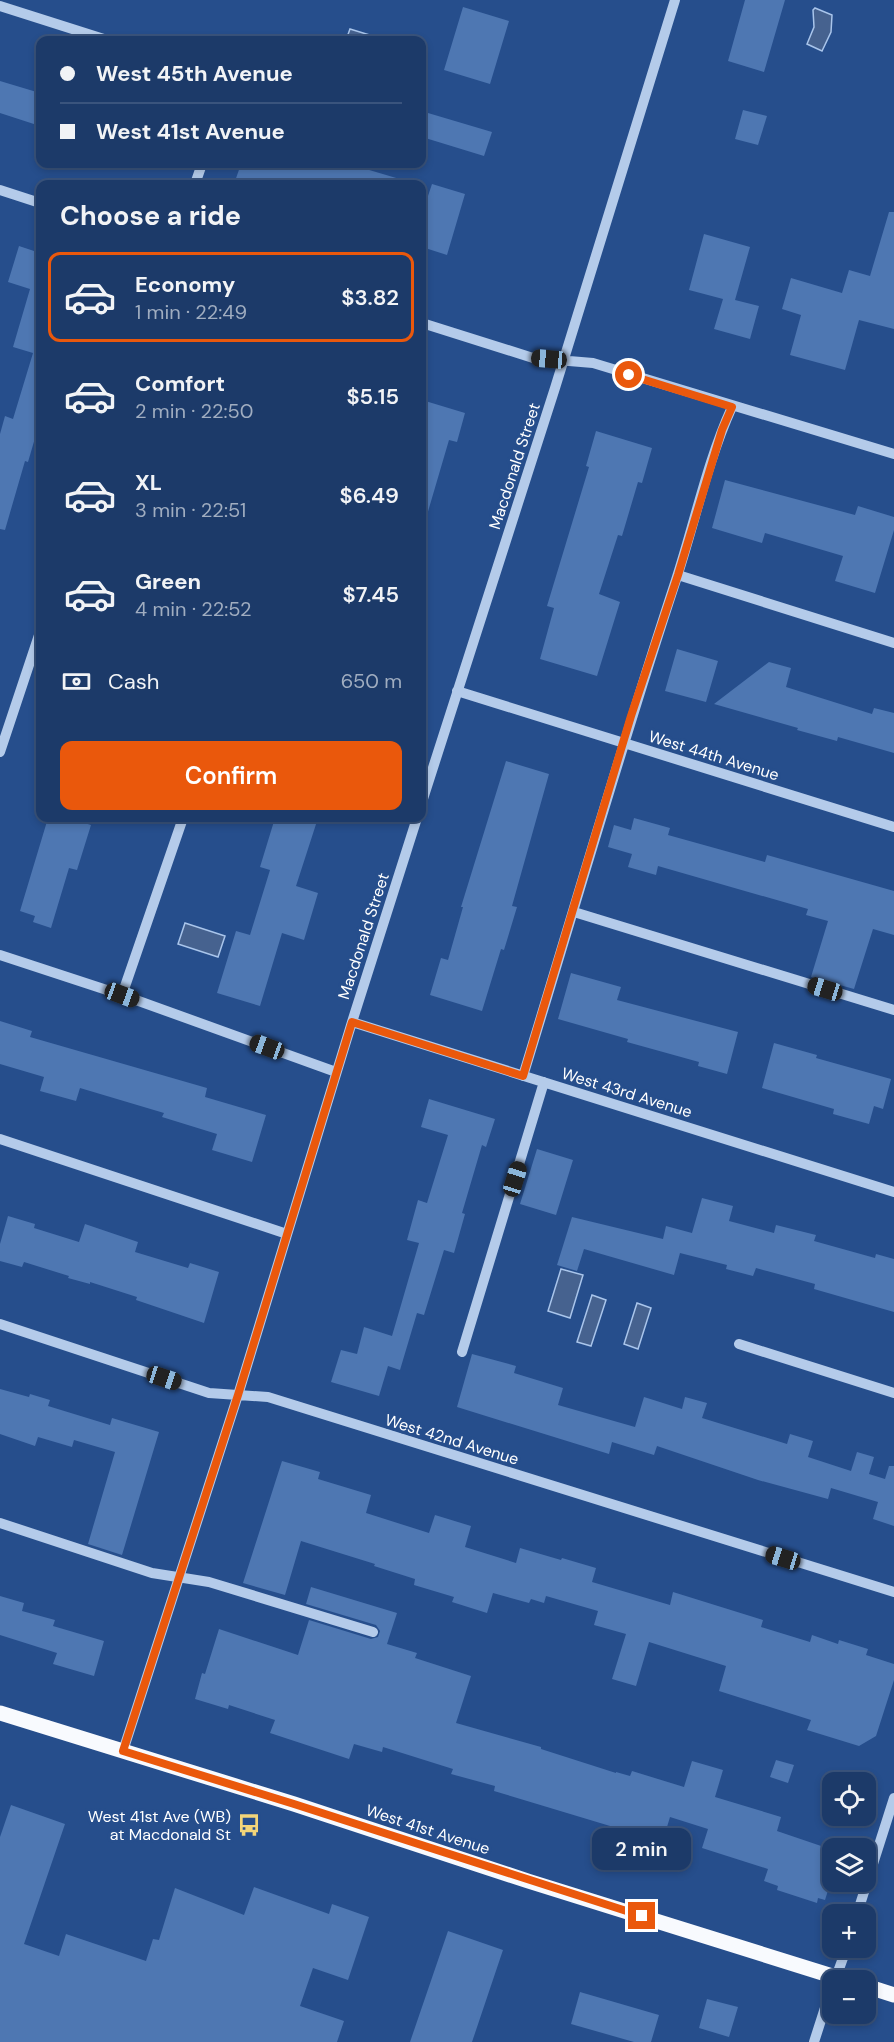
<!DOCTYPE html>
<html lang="en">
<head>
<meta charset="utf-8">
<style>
  :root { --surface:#1c3a69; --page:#294571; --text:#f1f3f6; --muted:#a0adc0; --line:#3a547d; --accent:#ea580c }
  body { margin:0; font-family:"DM Sans",sans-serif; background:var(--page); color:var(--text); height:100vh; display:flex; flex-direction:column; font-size:22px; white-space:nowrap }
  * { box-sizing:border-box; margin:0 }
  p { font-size:20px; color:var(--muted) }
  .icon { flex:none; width:33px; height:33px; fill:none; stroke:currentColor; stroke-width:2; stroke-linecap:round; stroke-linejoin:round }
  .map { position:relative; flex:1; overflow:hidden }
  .panel { position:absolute; left:36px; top:180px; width:390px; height:642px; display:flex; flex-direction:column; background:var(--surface); border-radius:12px; box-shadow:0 3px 9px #0003,0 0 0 2px var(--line) }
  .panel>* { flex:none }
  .banner { position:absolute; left:36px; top:36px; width:390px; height:132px; border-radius:12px; box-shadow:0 3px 9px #0003,0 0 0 2px var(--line); display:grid; align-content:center; height:132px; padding:0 24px; background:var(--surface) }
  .controls { position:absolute; left:822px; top:1772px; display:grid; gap:12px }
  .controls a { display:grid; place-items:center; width:54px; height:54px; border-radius:12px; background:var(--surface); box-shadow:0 3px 9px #0003,0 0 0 2px var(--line); font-size:30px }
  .end { position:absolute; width:27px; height:27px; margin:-14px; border:8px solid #ea580c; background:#fff; box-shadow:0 0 0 3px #fff }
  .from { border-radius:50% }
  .bubble { position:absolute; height:42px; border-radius:12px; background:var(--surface); box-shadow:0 3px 9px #0003,0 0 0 2px var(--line); font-size:20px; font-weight:600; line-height:42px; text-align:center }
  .car { position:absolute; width:18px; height:36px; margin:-18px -9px; border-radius:8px; box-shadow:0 0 4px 2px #0007; background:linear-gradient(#222 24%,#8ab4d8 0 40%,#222 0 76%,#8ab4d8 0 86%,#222 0) }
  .banner b { display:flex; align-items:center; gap:21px; height:57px; font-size:22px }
  .banner b+b { border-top:2px solid var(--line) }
  .banner i { width:15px; height:15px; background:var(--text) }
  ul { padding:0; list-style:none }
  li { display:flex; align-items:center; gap:18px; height:90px; margin:0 12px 9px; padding:0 12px; border:3px solid transparent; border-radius:12px }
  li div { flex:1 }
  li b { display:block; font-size:22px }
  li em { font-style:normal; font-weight:600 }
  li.selected { border-color:var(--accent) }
  li>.icon { width:54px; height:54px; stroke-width:1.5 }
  h2 { padding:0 24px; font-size:27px; line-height:72px }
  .pay { display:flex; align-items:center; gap:15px; height:66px; padding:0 24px; font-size:22px }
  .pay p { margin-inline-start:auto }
  .button { display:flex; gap:12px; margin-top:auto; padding:12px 24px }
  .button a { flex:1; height:69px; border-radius:12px; background:var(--accent); color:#fff; font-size:24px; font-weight:600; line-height:69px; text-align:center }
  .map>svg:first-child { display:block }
  .water { fill:#46628f; stroke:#a9c5eb; stroke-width:1.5 }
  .building { fill:#4e77b2 }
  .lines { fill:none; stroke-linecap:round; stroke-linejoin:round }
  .minor { stroke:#b4cbea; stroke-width:10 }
  .major { stroke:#f8fafe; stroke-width:15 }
  .route { stroke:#ea580c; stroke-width:8 }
  .labels { text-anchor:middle; stroke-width:6; stroke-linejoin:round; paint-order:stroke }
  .street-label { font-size:16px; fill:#fff; stroke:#264e8c }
  .poi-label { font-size:16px; fill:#fff; stroke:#264e8c; text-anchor:end }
</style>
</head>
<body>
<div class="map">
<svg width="894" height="2042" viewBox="0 0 894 2042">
  <rect width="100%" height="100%" fill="#264e8c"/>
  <path class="water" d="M 815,8 L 832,15 L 831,32 L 822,51 L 807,44 L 814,27 L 813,10 Z
    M 350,29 L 386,40 L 346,40 Z
    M 185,923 L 225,936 L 218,957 L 178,944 Z
    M 561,1269 L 583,1275 L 570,1318 L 548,1311 Z
    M 592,1295 L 606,1300 L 591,1346 L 577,1342 Z
    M 637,1303 L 651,1308 L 638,1349 L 624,1344 Z"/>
  <path class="building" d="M 745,0 L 785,0 L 764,72 L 728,61 Z
    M 463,7 L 509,21 L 490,84 L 444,70 Z
    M 0,81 L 40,93 L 40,126 L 0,113 Z
    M 743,110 L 767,116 L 758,145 L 735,139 Z
    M 428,113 L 492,132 L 484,156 L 422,137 Z
    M 241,164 L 349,164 L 403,180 L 402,184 L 234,184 Z
    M 432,184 L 465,194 L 447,255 L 422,247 L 422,197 L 427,199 Z
    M 889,212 L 894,212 L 894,329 L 859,320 L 845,370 L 790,355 L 801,315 L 782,309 L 791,278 L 842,293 L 849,270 L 870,276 Z
    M 704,234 L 750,247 L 735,300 L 759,306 L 750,339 L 714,329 L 723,299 L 689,290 Z
    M 19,246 L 40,253 L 40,421 L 28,462 L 25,461 L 5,530 L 0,529 L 0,434 L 5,416 L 13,419 L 33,353 L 13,347 L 30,289 L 8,282 Z
    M 422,400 L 465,413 L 457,442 L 449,440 L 427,515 L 422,515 Z
    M 596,431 L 652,448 L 642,483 L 638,482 L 622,536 L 618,535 L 599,594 L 620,602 L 597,676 L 540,659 L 554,608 L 547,606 L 589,467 L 586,466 Z
    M 725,480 L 855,515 L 858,506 L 894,517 L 894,530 L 875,593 L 835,581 L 843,556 L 765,533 L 762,543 L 712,528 Z
    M 677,649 L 718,661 L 706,702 L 665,691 Z
    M 769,662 L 791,668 L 786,687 L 872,714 L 874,708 L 894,713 L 894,753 L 838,737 L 837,741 L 797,730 L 798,728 L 714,704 Z
    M 506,761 L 549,774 L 512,906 L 517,907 L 504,950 L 501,949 L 482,1011 L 430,995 L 441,958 L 448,960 L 463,907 L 461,907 Z
    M 48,818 L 68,818 L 91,825 L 77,870 L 69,868 L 51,928 L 33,922 L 35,916 L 20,911 Z
    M 275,818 L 318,818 L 296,886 L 318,893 L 304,940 L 282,933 L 260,1006 L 217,993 L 236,931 L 250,935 L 270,870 L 260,867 Z
    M 634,818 L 670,828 L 668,835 L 765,862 L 767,855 L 894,891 L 894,935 L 873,929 L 854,989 L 811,977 L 828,921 L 806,915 L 808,909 L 658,866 L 656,875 L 628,867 L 632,854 L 608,847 L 614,825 L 631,830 Z
    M 571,973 L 621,987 L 617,1000 L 738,1032 L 727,1074 L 698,1066 L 699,1062 L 627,1042 L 628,1039 L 558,1019 Z
    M 0,1021 L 32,1031 L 30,1037 L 207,1088 L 205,1097 L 266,1115 L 252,1162 L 212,1150 L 217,1134 L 162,1117 L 164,1113 L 80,1088 L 76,1101 L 40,1091 L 44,1077 L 0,1064 Z
    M 774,1043 L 817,1055 L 816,1058 L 891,1079 L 883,1109 L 874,1106 L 869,1124 L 833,1114 L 834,1109 L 762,1088 Z
    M 429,1099 L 495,1119 L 486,1147 L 482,1145 L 462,1213 L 465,1214 L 454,1253 L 444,1250 L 424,1315 L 417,1313 L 400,1370 L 388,1366 L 379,1396 L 331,1382 L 341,1350 L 357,1354 L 364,1327 L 392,1336 L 419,1243 L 407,1240 L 418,1200 L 427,1203 L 448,1135 L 421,1127 Z
    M 537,1149 L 573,1160 L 556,1215 L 520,1204 Z
    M 702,1198 L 733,1206 L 729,1221 L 774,1233 L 776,1225 L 816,1235 L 814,1241 L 875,1258 L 876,1254 L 894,1259 L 894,1312 L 814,1289 L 815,1284 L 756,1268 L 753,1276 L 726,1269 L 727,1265 L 680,1253 L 674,1275 L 584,1249 L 577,1271 L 557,1265 L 572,1217 L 663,1239 L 666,1226 L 692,1233 Z
    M 8,1216 L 35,1224 L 34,1228 L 79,1242 L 85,1224 L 138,1242 L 135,1252 L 188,1268 L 190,1263 L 219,1272 L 204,1323 L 136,1300 L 137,1297 L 90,1282 L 90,1284 L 68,1278 L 69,1276 L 24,1262 L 22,1267 L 0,1261 L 0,1244 Z
    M 472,1354 L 516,1366 L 514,1373 L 563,1388 L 558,1405 L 635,1427 L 644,1397 L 682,1409 L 685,1397 L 707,1403 L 702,1418 L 787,1444 L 790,1434 L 813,1441 L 808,1457 L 851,1471 L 857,1452 L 874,1457 L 869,1474 L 885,1479 L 889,1466 L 894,1466 L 894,1526 L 873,1519 L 878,1502 L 831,1488 L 828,1499 L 758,1480 L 657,1446 L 654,1455 L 612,1442 L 609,1454 L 457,1407 Z
    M 0,1389 L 29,1397 L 30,1394 L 50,1400 L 48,1406 L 110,1425 L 112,1418 L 159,1432 L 122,1555 L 88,1544 L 115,1452 L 74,1440 L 72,1447 L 38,1437 L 35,1446 L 0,1434 Z
    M 282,1461 L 320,1472 L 318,1479 L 371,1495 L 366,1513 L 429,1533 L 435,1515 L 471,1526 L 465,1547 L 516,1563 L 520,1548 L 561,1560 L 562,1558 L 596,1568 L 592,1582 L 670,1605 L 673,1592 L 763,1620 L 761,1627 L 810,1642 L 812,1635 L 838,1644 L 839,1640 L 868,1649 L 866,1655 L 894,1664 L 894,1680 L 876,1736 L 859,1746 L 807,1730 L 811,1720 L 719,1691 L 726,1666 L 649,1642 L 636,1686 L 612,1679 L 626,1634 L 594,1625 L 598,1611 L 546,1596 L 544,1603 L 531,1599 L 529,1603 L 493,1593 L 487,1613 L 452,1602 L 454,1597 L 414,1585 L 415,1579 L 374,1566 L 375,1564 L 301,1541 L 285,1595 L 243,1583 Z
    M 311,1587 L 397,1613 L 387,1644 L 417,1653 L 415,1658 L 471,1676 L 456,1723 L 541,1747 L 541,1749 L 616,1773 L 616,1772 L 630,1776 L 632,1771 L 684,1787 L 692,1761 L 723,1770 L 715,1797 L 781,1817 L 777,1831 L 827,1848 L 825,1854 L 832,1856 L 832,1878 L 825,1900 L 818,1898 L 817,1903 L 777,1890 L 778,1886 L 764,1881 L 768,1869 L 702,1848 L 708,1829 L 670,1817 L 664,1837 L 632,1827 L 630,1832 L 494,1791 L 495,1786 L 451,1774 L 453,1769 L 383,1747 L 382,1752 L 354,1744 L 349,1759 L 270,1733 L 275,1720 L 229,1705 L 228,1709 L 195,1699 L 202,1673 L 205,1674 L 219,1629 L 298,1655 L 309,1620 L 371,1639 L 378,1637 L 380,1631 L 376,1625 L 306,1604 Z
    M 0,1596 L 24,1603 L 22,1611 L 55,1620 L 53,1626 L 104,1641 L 94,1676 L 53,1664 L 57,1653 L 0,1635 Z
    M 776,1760 L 794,1765 L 788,1783 L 770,1777 Z
    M 11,1805 L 65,1824 L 24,1944 L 59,1956 L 66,1934 L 146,1961 L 153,1939 L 159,1940 L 175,1888 L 244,1915 L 254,1887 L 329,1914 L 332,1904 L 369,1917 L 348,1980 L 313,1968 L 300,2006 L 344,2021 L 337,2042 L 0,2042 L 0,1837 Z
    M 448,1931 L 503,1950 L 472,2042 L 410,2042 Z
    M 580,1992 L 659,2015 L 651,2042 L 634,2042 L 571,2024 Z
    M 707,1999 L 738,2007 L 729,2037 L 699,2028 Z"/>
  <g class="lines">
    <path class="minor" d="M 0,6 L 107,40
      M 195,184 L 202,164
      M 0,190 L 40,203
      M 422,323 L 533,358 L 593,363 L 894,454
      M 678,575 L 894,643
      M 457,691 L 894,827
      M 0,752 L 40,632
      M 422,802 L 555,388 L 675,0
      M 574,912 L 894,1010
      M 0,955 L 122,995 L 336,1072
      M 122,995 L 183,818
      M 352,1022 L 894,1192
      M 523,1076 C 574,910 622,744 676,580 C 695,522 707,462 732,407
      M 0,1139 L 287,1234
      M 0,1324 L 209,1393 L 268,1397 L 894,1592
      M 739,1344 L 894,1393
      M 462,1352 L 544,1082
      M 0,1523 L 152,1573 L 209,1582 L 373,1632
      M 123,1751 L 238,1395 L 352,1022 L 417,818
      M 857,1914 L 894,1798
      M 835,1980 L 847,1947
      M 814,2042 L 832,1986"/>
    <path class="major" d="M 0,1713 L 294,1804 L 528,1881 L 845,1980
      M 866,1986 L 894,1995"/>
  </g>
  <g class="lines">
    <path class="route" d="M 629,375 L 732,407 L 722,430 L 678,575 L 631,716 L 523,1076 L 352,1022 L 238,1395 L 123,1751 L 294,1804 L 642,1916"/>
  </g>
  <defs>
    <g id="bus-bare" transform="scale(1.8)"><path d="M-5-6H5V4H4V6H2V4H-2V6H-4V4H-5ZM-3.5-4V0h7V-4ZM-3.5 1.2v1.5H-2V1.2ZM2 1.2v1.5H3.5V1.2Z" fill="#f3d579" stroke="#264e8c" stroke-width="2.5" paint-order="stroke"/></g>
  </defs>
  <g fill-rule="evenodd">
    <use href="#bus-bare" x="249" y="1825"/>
  </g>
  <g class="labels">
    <g class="street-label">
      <text transform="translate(514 466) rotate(-72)" y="6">Macdonald Street</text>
      <text transform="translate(714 755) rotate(17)" y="6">West 44th Avenue</text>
      <text transform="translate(363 936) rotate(-72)" y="6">Macdonald Street</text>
      <text transform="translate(627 1092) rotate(17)" y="6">West 43rd Avenue</text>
      <text transform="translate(452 1439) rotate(17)" y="6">West 42nd Avenue</text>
      <text transform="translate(428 1829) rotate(18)" y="6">West 41st Avenue</text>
    </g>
    <g class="poi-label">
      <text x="231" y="1822">West 41st Ave (WB)<tspan x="231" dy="18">at Macdonald St</tspan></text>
    </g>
  </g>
</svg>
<div class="controls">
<a><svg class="icon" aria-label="locate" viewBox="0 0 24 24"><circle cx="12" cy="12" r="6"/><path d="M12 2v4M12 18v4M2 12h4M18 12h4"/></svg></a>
<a><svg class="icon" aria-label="layers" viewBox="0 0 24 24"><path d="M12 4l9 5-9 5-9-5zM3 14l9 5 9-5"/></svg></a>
<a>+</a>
<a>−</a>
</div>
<i class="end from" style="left:629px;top:375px"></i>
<i class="end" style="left:642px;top:1916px"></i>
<div class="bubble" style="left:592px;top:1828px;width:99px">2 min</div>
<i class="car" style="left:549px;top:359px;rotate:275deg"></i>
<i class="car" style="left:825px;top:989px;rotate:287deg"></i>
<i class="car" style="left:122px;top:995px;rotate:110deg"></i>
<i class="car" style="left:267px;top:1047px;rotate:290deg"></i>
<i class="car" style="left:515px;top:1179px;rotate:17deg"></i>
<i class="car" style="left:164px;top:1378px;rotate:108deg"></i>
<i class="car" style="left:783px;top:1558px;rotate:287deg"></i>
<div class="banner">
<b><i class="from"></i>West 45th Avenue</b>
<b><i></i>West 41st Avenue</b>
</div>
<section class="panel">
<h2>Choose a ride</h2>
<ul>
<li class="selected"><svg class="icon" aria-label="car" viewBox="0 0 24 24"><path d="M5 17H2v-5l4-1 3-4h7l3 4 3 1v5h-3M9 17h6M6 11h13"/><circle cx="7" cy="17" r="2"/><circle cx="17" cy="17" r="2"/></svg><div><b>Economy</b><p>1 min · 22:49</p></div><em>$3.82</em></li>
<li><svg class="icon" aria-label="car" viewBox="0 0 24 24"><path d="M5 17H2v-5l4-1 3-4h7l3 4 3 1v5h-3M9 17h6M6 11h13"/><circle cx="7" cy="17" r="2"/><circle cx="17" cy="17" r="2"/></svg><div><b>Comfort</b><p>2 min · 22:50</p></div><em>$5.15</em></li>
<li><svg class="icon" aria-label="car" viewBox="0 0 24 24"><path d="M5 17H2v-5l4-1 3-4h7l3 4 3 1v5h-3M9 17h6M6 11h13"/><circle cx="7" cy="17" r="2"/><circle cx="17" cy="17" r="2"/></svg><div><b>XL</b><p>3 min · 22:51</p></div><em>$6.49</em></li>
<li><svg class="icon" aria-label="car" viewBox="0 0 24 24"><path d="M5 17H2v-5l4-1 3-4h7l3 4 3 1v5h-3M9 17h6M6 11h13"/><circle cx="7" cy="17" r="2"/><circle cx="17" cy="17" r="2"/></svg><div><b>Green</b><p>4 min · 22:52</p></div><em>$7.45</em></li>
</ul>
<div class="pay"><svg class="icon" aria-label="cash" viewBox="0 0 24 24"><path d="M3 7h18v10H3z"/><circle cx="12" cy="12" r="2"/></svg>Cash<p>650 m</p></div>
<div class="button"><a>Confirm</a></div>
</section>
</div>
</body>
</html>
